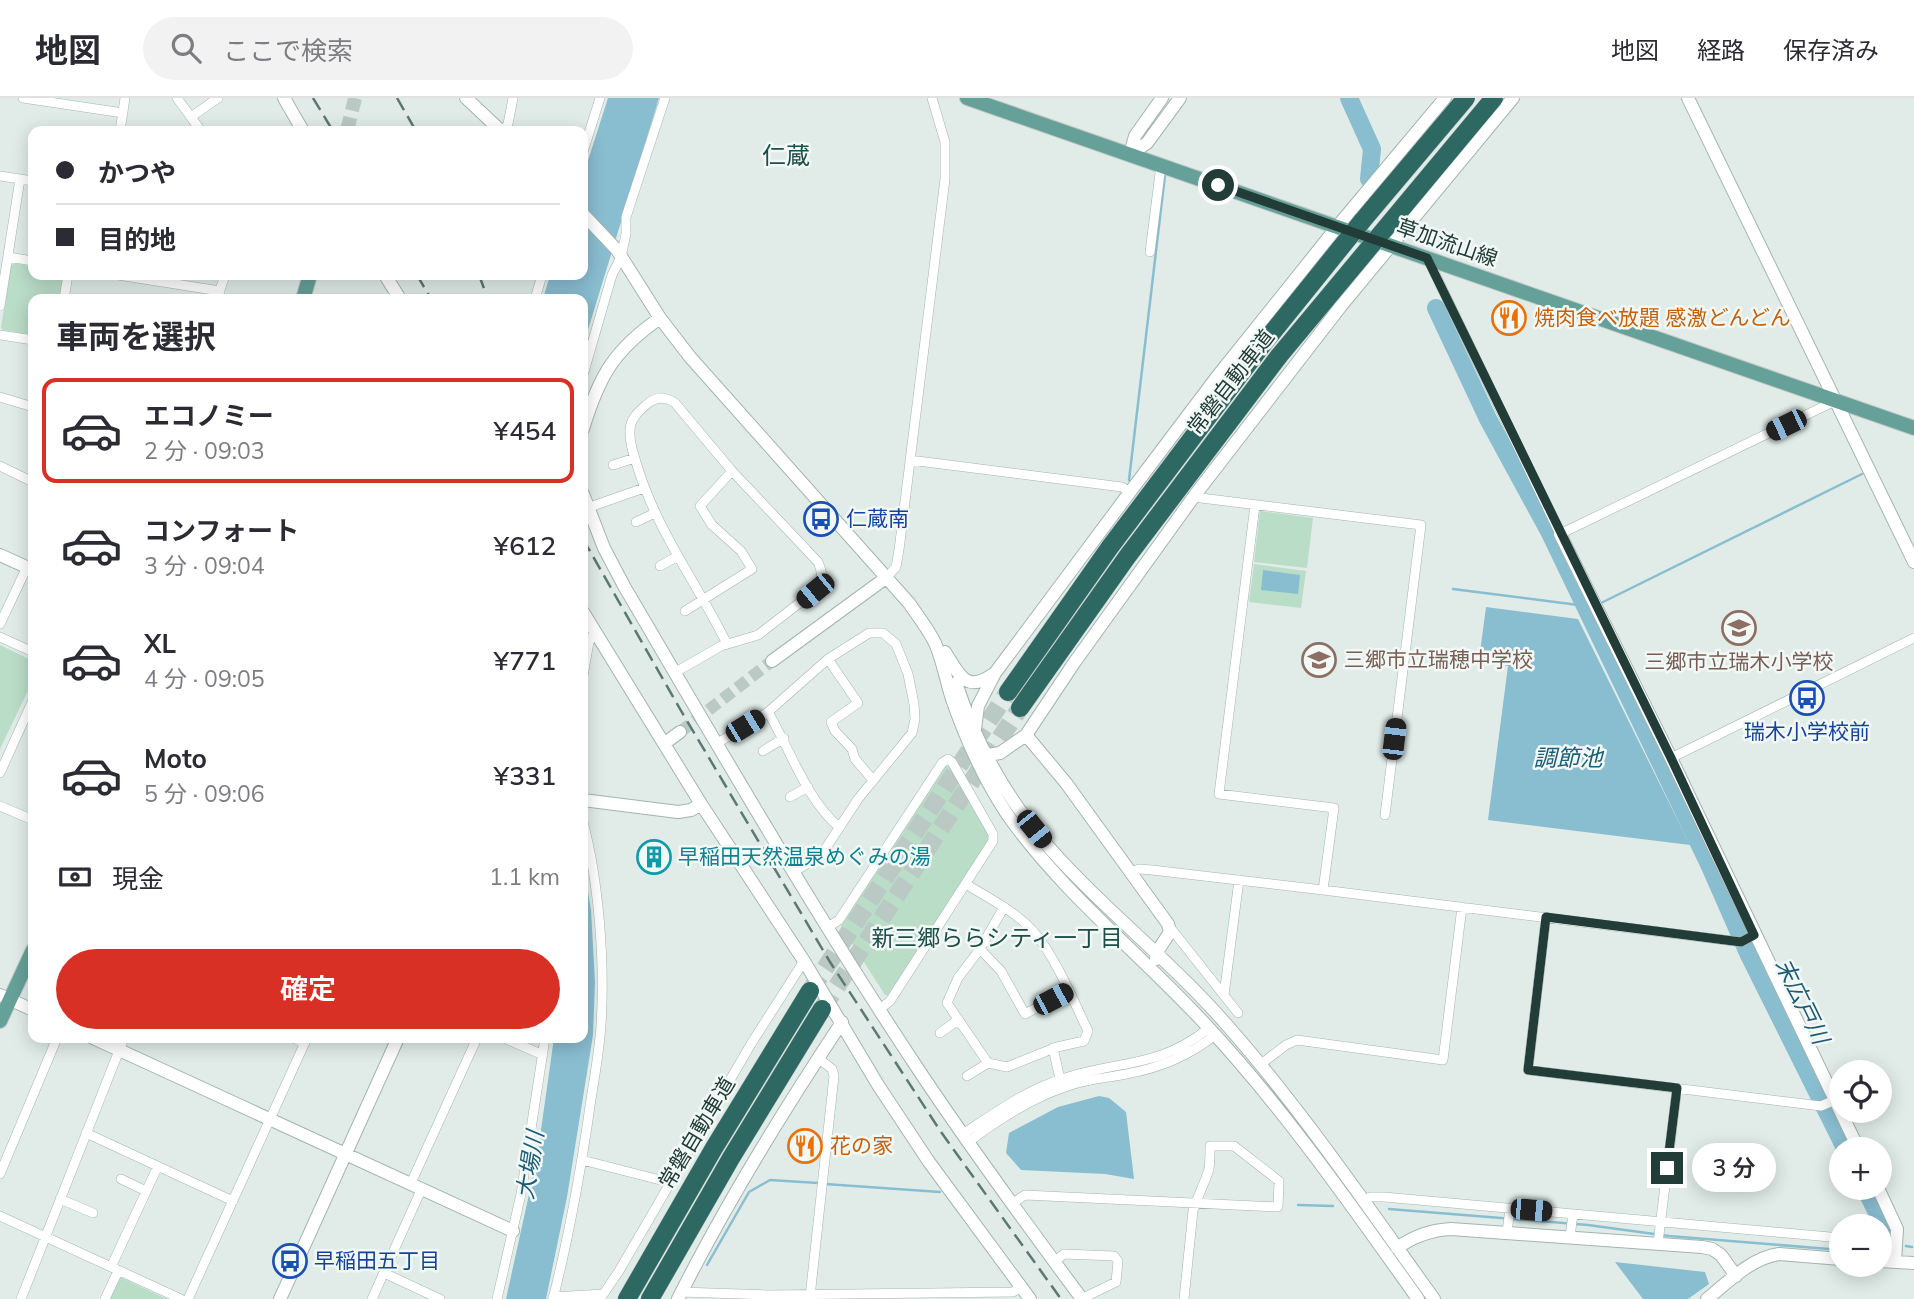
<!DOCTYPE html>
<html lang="ja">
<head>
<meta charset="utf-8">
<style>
  :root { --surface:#fff; --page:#f2f2f3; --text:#2b2b33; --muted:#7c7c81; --line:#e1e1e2; --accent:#d93025 }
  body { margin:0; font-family:Mulish,"Noto Sans JP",sans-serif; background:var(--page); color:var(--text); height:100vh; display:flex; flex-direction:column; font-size:26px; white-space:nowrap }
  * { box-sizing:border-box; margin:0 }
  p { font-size:23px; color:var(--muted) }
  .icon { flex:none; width:38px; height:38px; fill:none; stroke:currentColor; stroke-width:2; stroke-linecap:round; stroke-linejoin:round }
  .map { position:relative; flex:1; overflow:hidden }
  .side { position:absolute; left:28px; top:196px; width:560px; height:749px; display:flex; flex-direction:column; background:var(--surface); border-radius:14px; box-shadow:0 4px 18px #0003 }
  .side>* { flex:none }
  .top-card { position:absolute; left:28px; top:28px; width:560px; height:154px; border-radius:14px; box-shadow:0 4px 18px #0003; display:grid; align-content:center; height:154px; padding:0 28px; background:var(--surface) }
  .fabs { position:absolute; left:1829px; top:962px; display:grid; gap:14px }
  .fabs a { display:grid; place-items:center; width:63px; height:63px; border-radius:50%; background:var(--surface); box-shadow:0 4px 18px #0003; font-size:35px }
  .end { position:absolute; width:32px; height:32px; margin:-16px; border:9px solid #223c38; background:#fff; box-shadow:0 0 0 4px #fff }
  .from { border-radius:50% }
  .bubble { position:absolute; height:49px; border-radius:24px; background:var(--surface); box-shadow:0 4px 18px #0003; font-size:23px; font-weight:600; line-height:49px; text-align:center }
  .car { position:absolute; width:21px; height:42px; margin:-21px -10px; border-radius:9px; box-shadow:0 0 5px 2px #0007; background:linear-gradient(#222 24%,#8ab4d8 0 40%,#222 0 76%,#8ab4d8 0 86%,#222 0) }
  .top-card b { display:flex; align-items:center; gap:24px; height:66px; font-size:26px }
  .top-card b+b { border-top:2px solid var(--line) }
  .top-card i { width:18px; height:18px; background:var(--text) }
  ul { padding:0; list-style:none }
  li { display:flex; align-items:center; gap:21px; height:105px; margin:0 14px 10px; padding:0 14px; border:4px solid transparent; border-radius:14px }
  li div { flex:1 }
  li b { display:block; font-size:26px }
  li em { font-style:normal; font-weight:600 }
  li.on { border-color:var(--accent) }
  li>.icon { width:63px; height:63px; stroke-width:1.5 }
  h2 { padding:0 28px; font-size:32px; line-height:84px }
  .pay { display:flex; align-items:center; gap:18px; height:77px; padding:0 28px; font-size:26px }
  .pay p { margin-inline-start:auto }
  .cta { display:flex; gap:14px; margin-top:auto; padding:14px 28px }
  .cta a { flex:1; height:80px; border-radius:42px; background:var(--accent); color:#fff; font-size:28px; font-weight:600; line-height:80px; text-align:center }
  header { display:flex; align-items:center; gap:42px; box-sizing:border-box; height:98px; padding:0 35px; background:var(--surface); border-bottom:2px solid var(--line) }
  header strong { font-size:33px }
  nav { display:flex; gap:38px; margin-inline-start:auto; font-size:24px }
  .search { width:490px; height:63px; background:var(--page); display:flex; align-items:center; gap:18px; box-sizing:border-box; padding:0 24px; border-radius:38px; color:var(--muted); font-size:26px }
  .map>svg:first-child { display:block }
  .green { fill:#baddc8 }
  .water { fill:#89bdd0 }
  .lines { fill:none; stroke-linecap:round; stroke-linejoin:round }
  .stream { stroke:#89bdd0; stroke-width:2.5 }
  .river { stroke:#89bdd0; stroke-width:18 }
  .tertiary-tunnel { stroke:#bbc9c5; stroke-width:12; stroke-dasharray:12 6; stroke-linecap:butt }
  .primary-tunnel { stroke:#bbc9c5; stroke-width:14; stroke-dasharray:14 7; stroke-linecap:butt }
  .motorway-tunnel { stroke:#bbc9c5; stroke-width:18; stroke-dasharray:18 9; stroke-linecap:butt }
  .minor-casing { stroke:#a4b4b0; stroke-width:10 }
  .tertiary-casing { stroke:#a4b4b0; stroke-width:14 }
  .primary-casing { stroke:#c1c8c7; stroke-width:16 }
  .motorway-casing { stroke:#c1c8c7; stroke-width:19 }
  .minor { stroke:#fff; stroke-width:9 }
  .tertiary { stroke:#fff; stroke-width:12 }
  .primary { stroke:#66a199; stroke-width:14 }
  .motorway { stroke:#2e6863; stroke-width:18 }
  .rail { stroke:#5c7873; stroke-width:2.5; stroke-dasharray:14 7; stroke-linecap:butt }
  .motorway-bridge-casing { stroke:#c1c8c7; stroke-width:19; stroke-linecap:butt }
  .motorway-bridge { stroke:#2e6863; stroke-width:18 }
  .route { stroke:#223c38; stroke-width:9 }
  .labels { text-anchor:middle; stroke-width:5; stroke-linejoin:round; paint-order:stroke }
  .street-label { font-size:21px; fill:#223c38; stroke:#f2f8f6 }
  .food-label { font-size:21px; fill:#c56008; stroke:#f2f8f6; text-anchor:start }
  .transit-label { font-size:21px; fill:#164399; stroke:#f2f8f6; text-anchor:start }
  .education-label { font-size:21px; fill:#785e54; stroke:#f2f8f6; text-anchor:start }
  .culture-label { font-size:21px; fill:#0d838f; stroke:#f2f8f6; text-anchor:start }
  .water-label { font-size:23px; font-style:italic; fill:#1c5d77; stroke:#f2f8f6 }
  .neighbourhood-label { font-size:23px; fill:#1e4e48; stroke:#f2f8f6 }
  .quarter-label { font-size:24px; fill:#1e4e48; stroke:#f2f8f6 }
</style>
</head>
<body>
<header>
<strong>地図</strong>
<div class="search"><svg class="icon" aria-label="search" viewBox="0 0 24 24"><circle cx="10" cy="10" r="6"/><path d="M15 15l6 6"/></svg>ここで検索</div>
<nav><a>地図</a><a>経路</a><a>保存済み</a></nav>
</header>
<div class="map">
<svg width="1914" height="1201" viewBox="0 0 1914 1201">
  <rect width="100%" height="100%" fill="#e1ece8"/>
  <path class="green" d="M 14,165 L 33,169 L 33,177 L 64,177 L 60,201 L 33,201 L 33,237 L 3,232 L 1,229 L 11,168 Z
    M 1260,413 L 1313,420 L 1307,470 L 1254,464 Z
    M 1254,466 L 1306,473 L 1301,510 L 1249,504 Z
    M 0,547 L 33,563 L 33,582 L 0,651 Z
    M 946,668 L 950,669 L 989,737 L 989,742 L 889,897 L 885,897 L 841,828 Z
    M 120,1179 L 167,1201 L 110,1201 Z"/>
  <path class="water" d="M 608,0 L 659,0 L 583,248 L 583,201 L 543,201 L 550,177 L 583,177 L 583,78 Z
    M 1263,472 L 1300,477 L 1298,496 L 1261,492 Z
    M 1486,509 L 1578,521 L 1690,747 L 1488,722 L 1508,568 L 1479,562 Z
    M 583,765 L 591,812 L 595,884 L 593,937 L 567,1099 L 546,1201 L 506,1201 L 537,1060 L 554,940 L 583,940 Z
    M 1099,998 L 1109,1000 L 1126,1014 L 1134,1081 L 1105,1076 L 1021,1072 L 1006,1055 L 1009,1035 L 1058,1009 Z
    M 1615,1164 L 1705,1174 L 1709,1186 L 1688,1201 L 1643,1201 Z"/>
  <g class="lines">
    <path class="stream" d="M 1129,382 L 1165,77
      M 1453,491 L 1586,508
      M 1599,506 L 1862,376
      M 825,1086 L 940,1094
      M 1298,1107 L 1333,1108
      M 1389,1111 L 1588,1127 L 1669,1138 L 1841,1152
      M 1906,1148 L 1912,1149
      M 707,1167 L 749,1094 L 770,1082 L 818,1085"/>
    <path class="river" d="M 1349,0 L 1372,51 L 1369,81
      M 1436,210 L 1488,321 L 1550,435 L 1708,764 L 1748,855 L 1846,1052
      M 1865,1090 L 1885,1131 L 1880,1155"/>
    <path class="tertiary-tunnel" d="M 680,634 L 772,563"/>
    <path class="primary-tunnel" d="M 347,33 L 355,0"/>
    <path class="motorway-tunnel" d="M 810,893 L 1008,594
      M 822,911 L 1020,610"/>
    <g class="minor-casing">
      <path id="minor" d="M 23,0 L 123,15
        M 177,0 L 201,33
        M 191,19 L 218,0
        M 120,33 L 125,0
        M 503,33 L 508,26 L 513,0
        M 583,54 L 600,0
        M 0,78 L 33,83
        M 1150,154 L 1161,67
        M 8,159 L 33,163
        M 1428,161 L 1560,436 L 1835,303
        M 118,177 L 220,193
        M 64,201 L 68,177
        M 217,201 L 225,177
        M 535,201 L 542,177
        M 0,208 L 20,81
        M 0,237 L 33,242
        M 583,277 L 612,177 L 621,159 L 626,136 L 626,119 L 665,0
        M 0,299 L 33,309
        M 910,362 L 1122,389 L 1130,394
        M 613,367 L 635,360
        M 0,368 L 33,384
        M 1195,397 L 1201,400 L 1421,427 L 1385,717
        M 587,410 L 644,390
        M 636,424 L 655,415
        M 660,468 L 678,458
        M 887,479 L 896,469 L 899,452 L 945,81 L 945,44 L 932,0
        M 685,513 L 752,471 L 741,453 L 712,427 L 700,408 L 732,373
        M 0,526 L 27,469
        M 0,539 L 33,554
        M 828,561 L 858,605 L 831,624 L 835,633 L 852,651 L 855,661 L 873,682
        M 674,575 L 721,548 L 758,537 L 815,493 C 824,485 823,475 818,464 L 732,373 L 675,305 C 665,298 655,299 646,307 C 638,314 630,321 630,333 C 629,343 633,354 636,364 C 655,430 697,485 727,546
        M 583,578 L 589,544 L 595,533
        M 768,614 C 789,649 807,703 839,729
        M 716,646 L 768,614 L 828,561 L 869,535 L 883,535 L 896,546 L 908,576 L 914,606 L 915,621 L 912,635 L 858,701 L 822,756 L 794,774
        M 763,653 L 784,640
        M 1671,660 L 1914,540
        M 0,675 L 33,602
        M 790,699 L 808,689
        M 0,708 L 33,722
        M 1131,774 L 1139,771 L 1152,772 L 1323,792 L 1334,710 L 1219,696 L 1255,407
        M 966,786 C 988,800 1015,813 1033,833 C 1054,856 1074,904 1088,933 L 1084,943 L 1057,949 L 1007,969 L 988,965 L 947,905 L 958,880 L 980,851 L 1004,809
        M 1323,792 L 1741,844 L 1754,837
        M 1546,819 L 1528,972 L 1821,1008 L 1835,1002
        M 1169,828 L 1238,915
        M 828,829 L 839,822 L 942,665 L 948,661 L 952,664 L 993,736 L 993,743 L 890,903 L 880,911
        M 980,851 L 1001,873 L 1025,916 L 1068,893
        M 1224,897 L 1239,782
        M 940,935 L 958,922
        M 293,940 L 305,945
        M 504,940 L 543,957
        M 1053,950 L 1060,981
        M 1261,966 L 1286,947 L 1297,942 L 1443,962 L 1462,809
        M 967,978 L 988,965
        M 86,1035 L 233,1103
        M 963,1036 C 996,1014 1029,990 1068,979 C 1123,962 1159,970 1209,930
        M 968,1044 C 1000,1021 1031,1000 1068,988 C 1087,981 1107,980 1126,976 C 1160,970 1189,958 1215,937
        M 582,1062 L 672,1085
        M 0,1076 L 57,940
        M 121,1081 L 146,1093
        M 411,1085 L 477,940
        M 60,1101 L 93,1115
        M 1363,1104 L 1370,1099 L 1384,1099 L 1841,1140
        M 1011,1106 L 1025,1097 L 1278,1109 L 1279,1083 L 1234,1048 L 1210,1048 C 1210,1055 1210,1064 1209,1071 C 1205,1085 1197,1099 1193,1113 L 1184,1201
        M 0,1118 L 181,1201
        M 1507,1134 L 1510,1111
        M 1570,1139 L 1573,1116
        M 1880,1143 L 1897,1145
        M 1658,1145 L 1677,990
        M 1054,1164 L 1064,1156 L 1114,1158 L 1118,1163 L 1116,1184 L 1081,1201
        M 111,1169 L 158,1068
        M 384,1175 L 440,1201
        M 681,1194 L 769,1197 L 1013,1194 L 1021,1189
        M 553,1199 L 603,1196
        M 810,1199 L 834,978 L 832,971 L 818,960
        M 21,1201 L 124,940
        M 105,1201 L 118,1173
        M 188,1201 L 307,940
        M 372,1201 L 422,1090
        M 497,1201 L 521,1096 L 545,940
        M 553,1201 C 568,1142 579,1082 588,1022 C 592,991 599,959 601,927 C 605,865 599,784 583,724
        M 600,1201 L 619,1173 L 751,946 L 804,863"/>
    </g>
    <g class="tertiary-casing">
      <path id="tertiary" d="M 284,0 L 303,33
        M 466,0 L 501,33
        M 1688,0 L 1914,464
        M 1130,56 L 1147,45 L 1180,0
        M 1130,56 L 1135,38 L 1162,0
        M 583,116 L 617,152 L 660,220 L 690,259 L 909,505 C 918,518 928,531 935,545 C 943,563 946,583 952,601 C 966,641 983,680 1007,716 C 1063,796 1141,856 1207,928 C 1285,1012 1351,1107 1418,1201
        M 385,177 L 400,201
        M 583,331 C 599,278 614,252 660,220
        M 583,396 L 604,450 L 624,488 C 721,653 816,818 922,977 C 973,1053 1027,1127 1082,1201
        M 1560,436 L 1671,660 L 1859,1052
        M 0,457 L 33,472
        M 583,514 L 701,706 L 804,863 L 878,987 L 929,1064 L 1030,1201
        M 945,554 C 958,574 965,596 992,577
        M 772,563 L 887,479
        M 956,585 C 975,643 1006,699 1046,746 C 1102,810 1170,862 1226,926 C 1302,1012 1367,1108 1434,1201
        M 975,631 L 978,608 L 995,575 L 1130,394 L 1216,280 L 1337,129 L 1445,0
        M 1026,637 L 1066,685 L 1168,826 L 1170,834 L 1157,854 L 1156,861
        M 665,645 L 680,634
        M 981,658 L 1000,655 L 1026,637 L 1074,565 L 1195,397 L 1341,208 L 1513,0
        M 583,702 L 678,714 L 691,712 L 701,706
        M 0,897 L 33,912
        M 93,940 L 513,1133
        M 1878,1090 L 1897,1131 L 1895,1163
        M 1397,1150 C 1414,1138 1430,1132 1451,1131 L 1702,1149 L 1712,1151 L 1721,1157 L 1736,1178
        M 1880,1163 L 1914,1165
        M 280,1201 L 398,940
        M 678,1201 C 726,1105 783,1013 842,924
        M 1707,1201 C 1728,1184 1751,1160 1779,1156 L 1841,1161"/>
    </g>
    <g class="primary-casing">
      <path id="primary" d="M 967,0 L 1914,330
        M 303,201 L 310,177
        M 0,923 L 33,852"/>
    </g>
    <g class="motorway-casing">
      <path id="motorway" d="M 1008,594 L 1110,449 L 1263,246
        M 1020,610 L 1127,459 L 1279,258
        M 627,1201 L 714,1050 L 810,893
        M 650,1201 L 731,1060 L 822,911"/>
    </g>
    <use href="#minor" class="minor"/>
    <use href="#tertiary" class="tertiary"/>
    <use href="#primary" class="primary"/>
    <use href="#motorway" class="motorway"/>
    <path class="rail" d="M 313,0 L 333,33
      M 397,0 L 416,33
      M 417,177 L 431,201
      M 479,177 L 488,201
      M 583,441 L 680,611 L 830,864 L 941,1034 L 1061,1201"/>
    <g class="motorway-bridge-casing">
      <path id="motorway-bridge" d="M 1263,246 L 1363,122 L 1466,0
        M 1279,258 L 1494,0"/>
    </g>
    <use href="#motorway-bridge" class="motorway-bridge"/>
  </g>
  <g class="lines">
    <path class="route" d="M 1218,87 L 1427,160 L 1671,660 L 1754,837 L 1741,844 L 1546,819 L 1528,972 L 1677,990 L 1667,1070"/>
  </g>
  <defs>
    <g id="restaurant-ring" transform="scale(1.75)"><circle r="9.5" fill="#f2f8f6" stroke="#e8710a" stroke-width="1.5"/><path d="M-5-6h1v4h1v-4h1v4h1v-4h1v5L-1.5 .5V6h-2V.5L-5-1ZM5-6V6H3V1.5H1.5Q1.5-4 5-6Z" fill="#e8710a"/></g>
    <g id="bus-ring" transform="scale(1.75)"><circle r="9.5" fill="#f2f8f6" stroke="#1a4fb4" stroke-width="1.5"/><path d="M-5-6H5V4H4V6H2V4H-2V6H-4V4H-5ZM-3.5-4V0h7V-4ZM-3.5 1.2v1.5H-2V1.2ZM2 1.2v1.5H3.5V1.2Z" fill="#1a4fb4"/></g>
    <g id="school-ring" transform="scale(1.75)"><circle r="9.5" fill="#f2f8f6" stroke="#8d6e63" stroke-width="1.5"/><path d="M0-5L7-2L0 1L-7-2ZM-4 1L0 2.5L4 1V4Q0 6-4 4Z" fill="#8d6e63"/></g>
    <g id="building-ring" transform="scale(1.75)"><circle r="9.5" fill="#f2f8f6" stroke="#0f9aa8" stroke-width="1.5"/><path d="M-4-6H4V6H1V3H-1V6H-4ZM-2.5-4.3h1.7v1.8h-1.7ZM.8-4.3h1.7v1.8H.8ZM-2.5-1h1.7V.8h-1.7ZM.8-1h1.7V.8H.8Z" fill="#0f9aa8"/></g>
  </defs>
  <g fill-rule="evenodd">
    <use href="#restaurant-ring" x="1509" y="220"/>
    <use href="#bus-ring" x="821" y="421"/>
    <use href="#school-ring" x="1739" y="530"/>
    <use href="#school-ring" x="1319" y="562"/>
    <use href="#bus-ring" x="1807" y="600"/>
    <use href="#building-ring" x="654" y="759"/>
    <use href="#restaurant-ring" x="805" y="1048"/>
    <use href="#bus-ring" x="290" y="1163"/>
  </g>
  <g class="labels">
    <g class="street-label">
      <text transform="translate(1447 145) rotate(19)" y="7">草加流山線</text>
      <text transform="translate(1231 284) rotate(-52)" y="7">常磐自動車道</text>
      <text transform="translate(697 1035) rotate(-59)" y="7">常磐自動車道</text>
    </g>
    <g class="food-label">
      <text x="1534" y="227">焼肉食べ放題 感激どんどん</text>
      <text x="830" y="1055">花の家</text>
    </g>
    <g class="transit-label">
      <text x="846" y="428">仁蔵南</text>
      <text x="1807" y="641" text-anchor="middle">瑞木小学校前</text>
      <text x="314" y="1170">早稲田五丁目</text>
    </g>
    <g class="education-label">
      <text x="1344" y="569">三郷市立瑞穂中学校</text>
      <text x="1739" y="571" text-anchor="middle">三郷市立瑞木小学校</text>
    </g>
    <g class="culture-label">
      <text x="678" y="766">早稲田天然温泉めぐみの湯</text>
    </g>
    <g class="water-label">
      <text x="1568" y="668">調節池</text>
      <text transform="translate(1802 903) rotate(64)" y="8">末広戸川</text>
      <text transform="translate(530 1067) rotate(-81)" y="8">大場川</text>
    </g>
    <g class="neighbourhood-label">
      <text x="997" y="848">新三郷ららシティ一丁目</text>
    </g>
    <g class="quarter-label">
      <text x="786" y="66">仁蔵</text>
    </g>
  </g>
</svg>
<div class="fabs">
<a><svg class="icon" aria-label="locate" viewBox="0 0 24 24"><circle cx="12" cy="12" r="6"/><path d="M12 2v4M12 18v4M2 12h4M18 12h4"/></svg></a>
<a>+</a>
<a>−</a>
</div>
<i class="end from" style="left:1218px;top:87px"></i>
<i class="end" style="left:1667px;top:1070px"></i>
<div class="bubble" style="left:1692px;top:1045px;width:84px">3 分</div>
<i class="car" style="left:1786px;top:327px;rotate:244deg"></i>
<i class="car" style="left:815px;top:493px;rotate:231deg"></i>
<i class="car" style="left:745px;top:628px;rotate:59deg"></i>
<i class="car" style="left:1394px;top:641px;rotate:7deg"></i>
<i class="car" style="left:1034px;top:731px;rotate:141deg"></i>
<i class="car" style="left:1053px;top:901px;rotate:62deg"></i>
<i class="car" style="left:1531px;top:1112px;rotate:95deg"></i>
<div class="top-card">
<b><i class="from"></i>かつや</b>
<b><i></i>目的地</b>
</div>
<section class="side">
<h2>車両を選択</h2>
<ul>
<li class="on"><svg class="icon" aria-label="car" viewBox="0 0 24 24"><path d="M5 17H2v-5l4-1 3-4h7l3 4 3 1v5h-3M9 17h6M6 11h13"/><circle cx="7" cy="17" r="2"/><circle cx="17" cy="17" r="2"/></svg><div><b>エコノミー</b><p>2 分 · 09:03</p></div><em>¥454</em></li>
<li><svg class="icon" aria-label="car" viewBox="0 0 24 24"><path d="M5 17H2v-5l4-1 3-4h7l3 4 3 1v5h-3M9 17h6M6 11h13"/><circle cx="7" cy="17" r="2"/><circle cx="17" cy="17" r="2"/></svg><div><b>コンフォート</b><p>3 分 · 09:04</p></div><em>¥612</em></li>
<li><svg class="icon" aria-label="car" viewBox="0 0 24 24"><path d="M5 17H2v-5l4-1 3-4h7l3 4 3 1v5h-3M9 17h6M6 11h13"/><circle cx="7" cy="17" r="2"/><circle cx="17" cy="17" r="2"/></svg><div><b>XL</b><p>4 分 · 09:05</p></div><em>¥771</em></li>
<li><svg class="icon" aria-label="car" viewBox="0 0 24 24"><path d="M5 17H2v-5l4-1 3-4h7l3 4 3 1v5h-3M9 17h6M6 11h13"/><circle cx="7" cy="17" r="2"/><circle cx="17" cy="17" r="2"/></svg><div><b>Moto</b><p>5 分 · 09:06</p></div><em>¥331</em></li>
</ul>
<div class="pay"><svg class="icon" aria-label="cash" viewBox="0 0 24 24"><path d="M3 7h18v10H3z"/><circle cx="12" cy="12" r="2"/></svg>現金<p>1.1 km</p></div>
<div class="cta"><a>確定</a></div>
</section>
</div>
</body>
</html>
